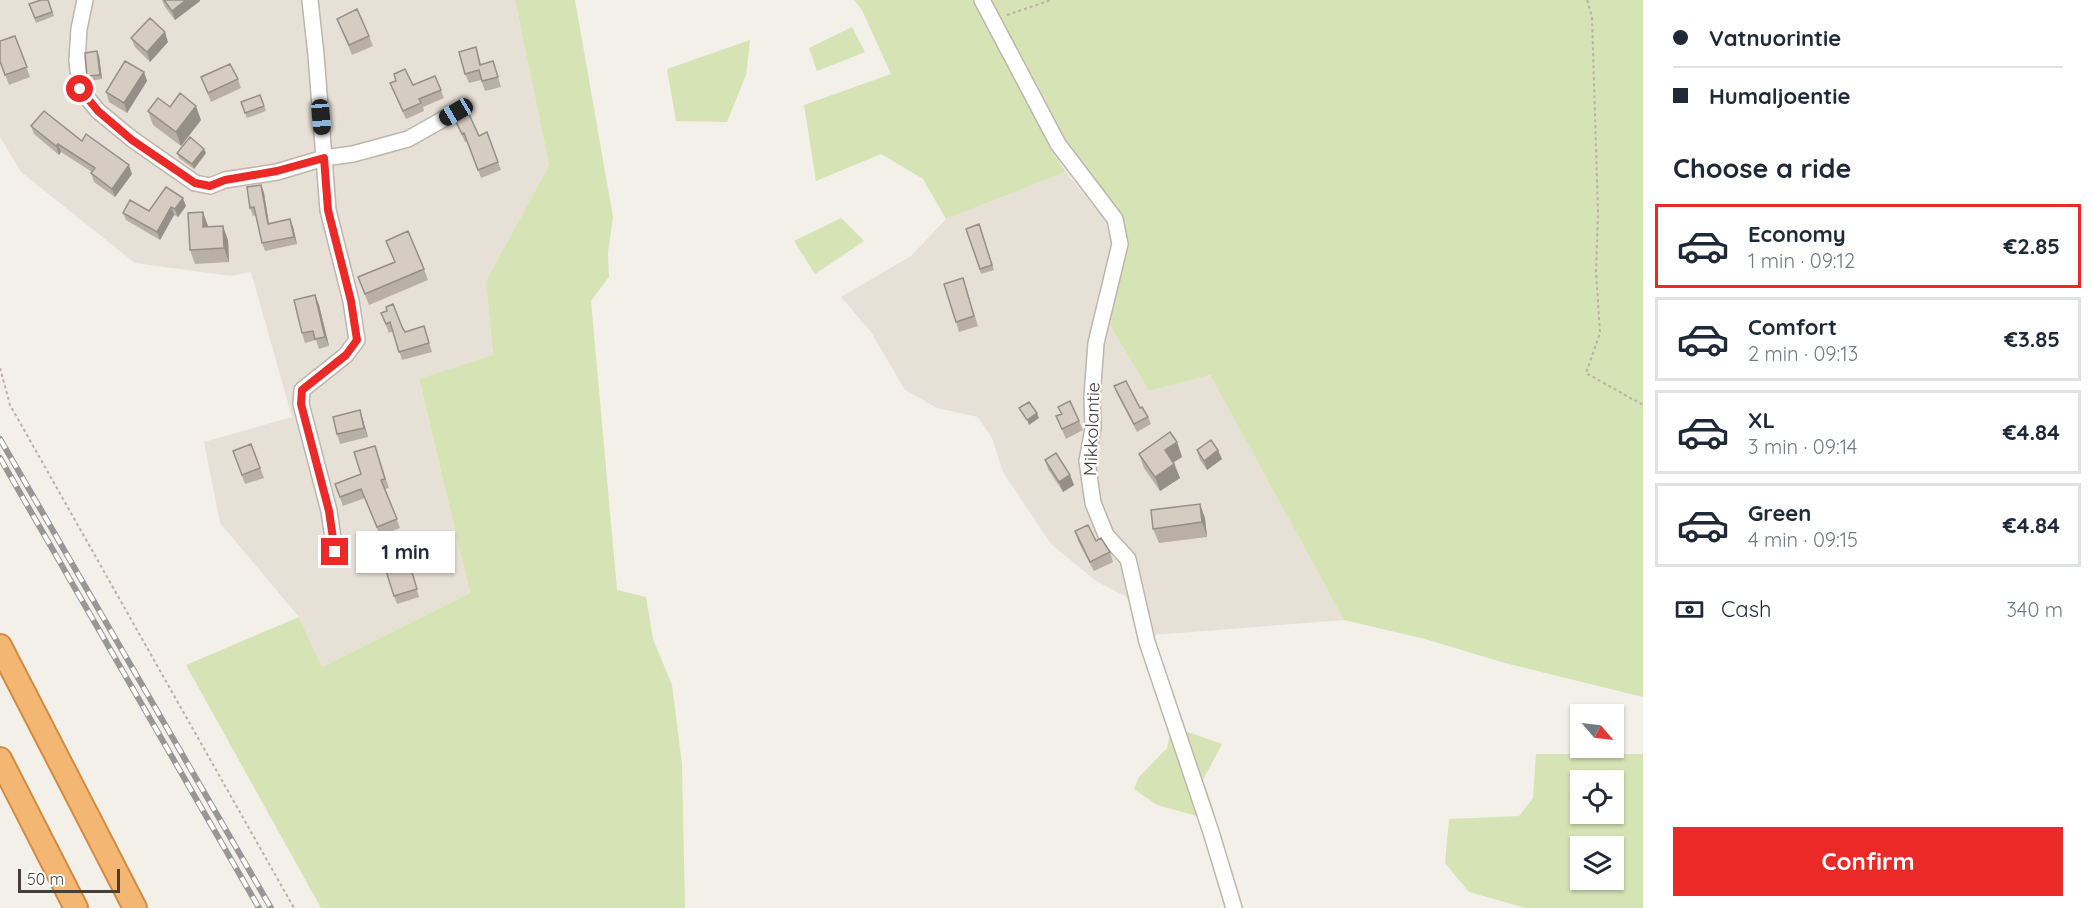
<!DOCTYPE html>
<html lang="en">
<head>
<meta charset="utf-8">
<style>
  :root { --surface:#fff; --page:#f2f2f3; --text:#1f2937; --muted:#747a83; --line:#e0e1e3; --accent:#eb2a28 }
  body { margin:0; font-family:Quicksand,sans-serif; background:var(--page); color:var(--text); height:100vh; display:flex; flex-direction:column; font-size:22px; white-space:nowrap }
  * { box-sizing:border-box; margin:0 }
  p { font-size:20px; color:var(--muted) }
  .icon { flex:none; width:33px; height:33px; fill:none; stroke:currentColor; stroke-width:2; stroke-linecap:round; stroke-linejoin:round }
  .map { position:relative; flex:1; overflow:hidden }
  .sheet { display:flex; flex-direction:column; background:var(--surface); width:450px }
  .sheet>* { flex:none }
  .top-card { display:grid; align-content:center; height:132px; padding:0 30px; background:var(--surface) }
  .needle { width:39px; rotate:118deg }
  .fabs { position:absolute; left:1570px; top:704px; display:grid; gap:12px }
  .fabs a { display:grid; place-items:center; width:54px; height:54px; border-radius:0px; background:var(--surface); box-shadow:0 2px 4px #0004; font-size:30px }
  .scale { position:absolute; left:18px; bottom:15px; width:102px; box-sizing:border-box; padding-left:6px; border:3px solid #463f38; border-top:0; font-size:16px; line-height:21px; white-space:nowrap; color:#463f38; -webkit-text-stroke:4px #fff; paint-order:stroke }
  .end { position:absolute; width:27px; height:27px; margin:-14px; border:8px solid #eb2a28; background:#fff; box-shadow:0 0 0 3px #fff }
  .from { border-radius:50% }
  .bubble { position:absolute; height:42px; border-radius:0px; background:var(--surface); box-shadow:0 2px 4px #0004; font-size:20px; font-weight:700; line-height:42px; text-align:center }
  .car { position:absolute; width:18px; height:36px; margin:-18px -9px; border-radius:8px; box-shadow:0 0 4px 2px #0007; background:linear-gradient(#222 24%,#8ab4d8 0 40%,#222 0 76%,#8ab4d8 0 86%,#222 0) }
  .top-card b { display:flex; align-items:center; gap:21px; height:57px; font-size:22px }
  .top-card b+b { border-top:2px solid var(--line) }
  .top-card i { width:15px; height:15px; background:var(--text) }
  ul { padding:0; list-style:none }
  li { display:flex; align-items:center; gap:18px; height:84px; margin:0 12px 9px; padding:0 18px; border:3px solid var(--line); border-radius:0px }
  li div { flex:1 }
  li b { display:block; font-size:22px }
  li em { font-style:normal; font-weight:700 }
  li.selected { border-color:var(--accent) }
  li>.icon { width:54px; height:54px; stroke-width:1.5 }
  h2 { padding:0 30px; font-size:27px; line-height:72px }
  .pay { display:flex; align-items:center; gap:15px; height:66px; padding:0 30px; font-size:22px }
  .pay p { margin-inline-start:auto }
  .button { display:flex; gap:12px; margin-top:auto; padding:12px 30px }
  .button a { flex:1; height:69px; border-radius:0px; background:var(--accent); color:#fff; font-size:24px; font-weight:700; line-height:69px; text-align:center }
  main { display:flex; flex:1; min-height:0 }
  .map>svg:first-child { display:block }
  .residential { fill:#e7e0d7 }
  .green { fill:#d6e4b5; fill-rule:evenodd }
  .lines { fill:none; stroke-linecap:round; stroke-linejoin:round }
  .minor-casing { stroke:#beb5ac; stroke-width:18 }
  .highway-casing { stroke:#d38a43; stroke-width:26 }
  .path { stroke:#bfaf9e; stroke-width:2; stroke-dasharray:3 3; stroke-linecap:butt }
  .minor { stroke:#fff; stroke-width:15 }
  .highway { stroke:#f4b773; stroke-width:22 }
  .rail-casing { stroke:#979797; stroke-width:6 }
  .rail { stroke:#fff; stroke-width:4; stroke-dasharray:11; stroke-linecap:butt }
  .wall { fill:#b9afa7 }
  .shaded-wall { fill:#968f88 }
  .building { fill:#d7ccc2; stroke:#968f88; stroke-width:1.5 }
  .route { stroke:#eb2a28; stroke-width:8 }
  .labels { text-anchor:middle; stroke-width:4.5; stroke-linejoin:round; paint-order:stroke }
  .street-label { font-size:18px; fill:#463f38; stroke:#fff }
</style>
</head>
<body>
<main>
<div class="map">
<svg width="1643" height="908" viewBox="0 0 1643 908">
  <rect width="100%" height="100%" fill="#f3efe9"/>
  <path class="residential" d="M 0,0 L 515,0 L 549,165 L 486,281 L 493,356 L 419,380 L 470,593 L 322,667 L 299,617 L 220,523 L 204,442 L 292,417 L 251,272 L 231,276 L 135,263 L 21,172 L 0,137 Z
    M 1066,172 L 1105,220 L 1112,244 L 1096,303 L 1149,391 L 1210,375 L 1344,620 L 1153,635 L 1125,596 L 1096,581 L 1051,544 L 1003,472 L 992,438 L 978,417 L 937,408 L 905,390 L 871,332 L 841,297 L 911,256 L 946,219 Z"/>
  <path class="green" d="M 515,0 L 575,0 L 613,217 L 608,252 L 609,277 L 591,301 L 617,590 L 646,597 L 653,639 L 672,685 L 682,764 L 685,908 L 321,908 L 186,665 L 299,617 L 322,667 L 470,593 L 419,379 L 493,355 L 486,281 L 549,165 Z
    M 854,0 L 975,0 L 1050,148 L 1066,172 L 946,219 L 923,179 L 881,154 L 816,181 L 804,105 L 891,74 L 862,10 Z
    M 991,0 L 1643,0 L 1643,697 L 1505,663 L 1425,639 L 1344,620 L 1210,375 L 1149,391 L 1107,321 L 1127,247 L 1122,215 L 1065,138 Z
    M 852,27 L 865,52 L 817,71 L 809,48 Z
    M 750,40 L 746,75 L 727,122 L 676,121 L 667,69 Z
    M 841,218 L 864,241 L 815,274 L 794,241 Z
    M 1188,732 L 1222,744 L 1203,780 L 1213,808 L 1197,816 L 1157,805 L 1134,789 L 1139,777 L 1167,748 L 1170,734 Z
    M 1536,754 L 1643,754 L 1643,908 L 1526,908 L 1469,892 L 1445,863 L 1449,819 L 1519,816 L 1533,798 ZM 1581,780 L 1614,780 L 1614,813 L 1581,813 ZM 1581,846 L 1614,846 L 1614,879 L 1581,879 Z"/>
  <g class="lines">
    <g class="minor-casing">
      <path id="minor" d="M 85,0 L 79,29 L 77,60 L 80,89 L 98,111 L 132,139 L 195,183 L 210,186 L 225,180 L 277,172 L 324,158 L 353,154 L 408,139 L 456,112
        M 310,0 L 316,55 L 328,210 L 351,301 L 357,340 L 346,355 L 302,390 L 301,404 L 329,511 L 335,552
        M 982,0 L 1058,144 L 1115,219 L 1120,244 L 1096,343 L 1092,397 L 1093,428 L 1087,461 L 1093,503 L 1106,535 L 1128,559 L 1147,642 L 1211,832 L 1234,908"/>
    </g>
    <g class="highway-casing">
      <path id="highway" d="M 0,646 L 135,908
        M 0,759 L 76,908"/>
    </g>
    <path class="path" d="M 1587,0 L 1592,17 L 1598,212 L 1596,271 L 1600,333 L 1586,373 L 1643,405
      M 1007,15 L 1051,0
      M 0,368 L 10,405 L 294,908"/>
    <use href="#minor" class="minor"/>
    <use href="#highway" class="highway"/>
    <g class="rail-casing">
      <path id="rail" d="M 0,439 L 271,908
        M 0,458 L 259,908"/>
    </g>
    <use href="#rail" class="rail"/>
  </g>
  <path class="wall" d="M 48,0 L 54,16 L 36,23 L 29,4 Z
    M 162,0 L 200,0 L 200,1 L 175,20 L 165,7 Z
    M 337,19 L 369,36 L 373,46 L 352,55 Z
    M 15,36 L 30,77 L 9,85 L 0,61 Z
    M 131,38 L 168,42 L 150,62 L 135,47 Z
    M 476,47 L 481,64 L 493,61 L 501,87 L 485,91 L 481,80 L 469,83 L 465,74 Z
    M 99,56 L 102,79 L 89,81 L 87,76 Z
    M 144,72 L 147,81 L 127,113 L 109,102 L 106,92 Z
    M 394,74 L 413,85 L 435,76 L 444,98 L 423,107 L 424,111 L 406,119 L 390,83 L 396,81 Z
    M 201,77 L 238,79 L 241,88 L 211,102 Z
    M 260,95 L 266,111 L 247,118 L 241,102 Z
    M 170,107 L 201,120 L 181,146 L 153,125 L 148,111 Z
    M 454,118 L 479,136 L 487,132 L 501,170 L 481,178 L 467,141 L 465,142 Z
    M 31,126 L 82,141 L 132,174 L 115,197 L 94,182 L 91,173 L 92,172 L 61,152 L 59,155 L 34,134 Z
    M 177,153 L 206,153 L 194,169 L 179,158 Z
    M 261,185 L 264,193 L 269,223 L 290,219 L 293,227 L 297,244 L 265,251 L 262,243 L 256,215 L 253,216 L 250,208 Z
    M 166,187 L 186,206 L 178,217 L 174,215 L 160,240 L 126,220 L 123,213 L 149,211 Z
    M 979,224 L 994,270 L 981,274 L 966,229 Z
    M 208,227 L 228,240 L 229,262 L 195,264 L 190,250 Z
    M 386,241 L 424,269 L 428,280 L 369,305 L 358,277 L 395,262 Z
    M 966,288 L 978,326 L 959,332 L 956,322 Z
    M 315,295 L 319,305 L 329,346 L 319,349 L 316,340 L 305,343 L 302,333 Z
    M 381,313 L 402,327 L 405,332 L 424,326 L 432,352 L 402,360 L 393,331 L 389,333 Z
    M 1114,386 L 1148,417 L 1151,424 L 1137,432 L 1117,394 Z
    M 1058,407 L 1079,421 L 1083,430 L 1066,439 L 1056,416 L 1061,414 Z
    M 360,410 L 363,420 L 368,437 L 340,444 L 337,434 Z
    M 1177,442 L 1182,457 L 1174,462 L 1180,478 L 1160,491 L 1144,468 L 1139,454 Z
    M 251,444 L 264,478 L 245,484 L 233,451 Z
    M 1197,450 L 1222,459 L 1207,470 L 1200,460 Z
    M 378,455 L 389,488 L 385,489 L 400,528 L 380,536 L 365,498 L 343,506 L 335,484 L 361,474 Z
    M 1045,460 L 1070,475 L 1074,485 L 1063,492 L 1048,469 Z
    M 1205,518 L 1207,537 L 1159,543 L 1153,529 Z
    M 1075,531 L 1096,541 L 1110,552 L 1113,562 L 1094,571 L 1078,541 Z
    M 447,535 L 454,554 L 444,558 L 437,539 Z
    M 397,544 L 403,563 L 409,562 L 419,597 L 397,604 L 394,596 Z"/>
  <path class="shaded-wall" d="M 186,0 L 200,0 L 200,1 L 175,20 L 172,11 Z
    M 165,32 L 168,42 L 150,62 L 147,52 Z
    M 97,51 L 99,56 L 102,79 L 100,75 Z
    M 144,72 L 147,81 L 127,113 L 124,103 Z
    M 196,106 L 201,120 L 181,146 L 176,132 Z
    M 58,144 L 61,152 L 59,155 L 56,146 Z
    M 204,149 L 206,153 L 194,169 L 192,164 Z
    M 129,165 L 132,174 L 115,197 L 112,189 Z
    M 261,185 L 264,193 L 270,231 L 268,224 Z
    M 183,198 L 186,206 L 178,217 L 175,209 Z
    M 171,207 L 174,215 L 160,240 L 157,232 Z
    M 203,212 L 208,226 L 208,241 L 203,227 Z
    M 290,219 L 293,227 L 297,244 L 294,237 Z
    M 223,226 L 228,240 L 229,262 L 224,248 Z
    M 315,295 L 319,305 L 329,346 L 325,337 Z
    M 360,410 L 363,420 L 368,437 L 364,428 Z
    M 1037,413 L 1039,418 L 1029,425 L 1027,420 Z
    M 1177,442 L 1182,457 L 1171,464 L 1165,450 Z
    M 1218,450 L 1222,459 L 1207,470 L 1204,461 Z
    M 1174,464 L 1180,478 L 1160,491 L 1155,477 Z
    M 1070,475 L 1074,485 L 1063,492 L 1059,482 Z
    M 1200,504 L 1205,518 L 1207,537 L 1202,522 Z"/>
  <path class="building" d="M 41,0 L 48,0 L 52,12 L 35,18 L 29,4 Z
    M 164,0 L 186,0 L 172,11 Z
    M 357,9 L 369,36 L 349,45 L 337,19 Z
    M 150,18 L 165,32 L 147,52 L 131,38 Z
    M 15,36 L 27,67 L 5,75 L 0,61 L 0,41 Z
    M 476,47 L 480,65 L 493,61 L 498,77 L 482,81 L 479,70 L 465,74 L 459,52 Z
    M 97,51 L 100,75 L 87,76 L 85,53 Z
    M 125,61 L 144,72 L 124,103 L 106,92 Z
    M 230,64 L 238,79 L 208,93 L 201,77 Z
    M 405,69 L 413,85 L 435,76 L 441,90 L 419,99 L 421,103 L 403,111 L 390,83 L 396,81 L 394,74 Z
    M 180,93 L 196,106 L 176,132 L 148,111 L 158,98 L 170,107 Z
    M 260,95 L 264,106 L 245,113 L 241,102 Z
    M 44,111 L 82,141 L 86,134 L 129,165 L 112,189 L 91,173 L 95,168 L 58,144 L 56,146 L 31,126 Z
    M 468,112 L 479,136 L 487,132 L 498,162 L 478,170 L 464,133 L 462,134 L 454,118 Z
    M 190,137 L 204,149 L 192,164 L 177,153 Z
    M 261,185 L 268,224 L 290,219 L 294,237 L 262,243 L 254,207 L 250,208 L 247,187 Z
    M 166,187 L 183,198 L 175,209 L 171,207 L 157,232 L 123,213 L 130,200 L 149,211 Z
    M 203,212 L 203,227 L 223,226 L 224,248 L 190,250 L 188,213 Z
    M 979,224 L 992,265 L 980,269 L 966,229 Z
    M 408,231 L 424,269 L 365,294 L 358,277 L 395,262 L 386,241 Z
    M 963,278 L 974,316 L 956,322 L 944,284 Z
    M 315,295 L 325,337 L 315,339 L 313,331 L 302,333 L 294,300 Z
    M 393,304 L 402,327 L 405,332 L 424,326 L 429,343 L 399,352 L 390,322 L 386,324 L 381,313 L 387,311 L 386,307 Z
    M 1126,381 L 1140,408 L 1142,407 L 1148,417 L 1134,424 L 1114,386 Z
    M 1070,401 L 1079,421 L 1062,429 L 1056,416 L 1062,414 L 1058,407 Z
    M 1029,402 L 1037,413 L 1027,420 L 1019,408 Z
    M 360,410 L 364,428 L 337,434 L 333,417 Z
    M 1170,432 L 1177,442 L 1165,450 L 1174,464 L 1155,477 L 1139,454 Z
    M 1211,440 L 1218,450 L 1204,461 L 1197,450 Z
    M 251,444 L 260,468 L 242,475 L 233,451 Z
    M 375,446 L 385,479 L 381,480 L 397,519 L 377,527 L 361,489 L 340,497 L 335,484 L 361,474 L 354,452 Z
    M 1056,453 L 1070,475 L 1059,482 L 1045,460 Z
    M 1200,504 L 1202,522 L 1153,529 L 1151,510 Z
    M 1088,525 L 1096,541 L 1101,538 L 1110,552 L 1090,562 L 1075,531 Z
    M 447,535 L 452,549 L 443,553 L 437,539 Z
    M 397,544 L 402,563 L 409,562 L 417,589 L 394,596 L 379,549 Z"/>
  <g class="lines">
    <path class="route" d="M 80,89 L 98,111 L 132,140 L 195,183 L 210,186 L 225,180 L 277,171 L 324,158 L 328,210 L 351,301 L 357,340 L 346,355 L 302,390 L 301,404 L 329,511 L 335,552"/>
  </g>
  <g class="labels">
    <g class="street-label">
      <text transform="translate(1092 429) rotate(-88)" y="6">Mikkolantie</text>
    </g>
  </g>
</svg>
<div class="fabs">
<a><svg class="needle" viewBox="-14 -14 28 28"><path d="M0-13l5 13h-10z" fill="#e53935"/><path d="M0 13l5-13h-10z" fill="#747a83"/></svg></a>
<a><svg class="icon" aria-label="locate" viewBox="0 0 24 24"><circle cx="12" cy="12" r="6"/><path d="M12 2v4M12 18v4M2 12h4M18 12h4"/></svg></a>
<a><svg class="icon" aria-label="layers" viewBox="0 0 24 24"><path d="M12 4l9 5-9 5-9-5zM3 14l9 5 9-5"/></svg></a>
</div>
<div class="scale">50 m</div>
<i class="end from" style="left:80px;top:89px"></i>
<i class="end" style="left:335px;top:552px"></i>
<div class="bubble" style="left:356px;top:531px;width:99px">1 min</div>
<i class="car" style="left:456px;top:112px;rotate:240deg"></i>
<i class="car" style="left:321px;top:117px;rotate:175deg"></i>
</div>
<section class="sheet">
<div class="top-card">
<b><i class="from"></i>Vatnuorintie</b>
<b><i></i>Humaljoentie</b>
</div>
<h2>Choose a ride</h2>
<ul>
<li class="selected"><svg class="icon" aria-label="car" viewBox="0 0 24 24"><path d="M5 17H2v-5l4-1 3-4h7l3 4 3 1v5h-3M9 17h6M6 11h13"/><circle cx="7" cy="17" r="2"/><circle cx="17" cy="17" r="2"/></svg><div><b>Economy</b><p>1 min · 09:12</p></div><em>€2.85</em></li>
<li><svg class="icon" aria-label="car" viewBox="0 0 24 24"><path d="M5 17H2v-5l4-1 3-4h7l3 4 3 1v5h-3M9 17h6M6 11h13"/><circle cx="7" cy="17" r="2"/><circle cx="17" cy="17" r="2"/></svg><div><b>Comfort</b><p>2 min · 09:13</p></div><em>€3.85</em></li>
<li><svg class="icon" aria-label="car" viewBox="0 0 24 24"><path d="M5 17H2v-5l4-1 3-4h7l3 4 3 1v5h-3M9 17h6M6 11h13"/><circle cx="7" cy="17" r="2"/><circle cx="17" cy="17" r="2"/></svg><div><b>XL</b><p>3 min · 09:14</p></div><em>€4.84</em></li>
<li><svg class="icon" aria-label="car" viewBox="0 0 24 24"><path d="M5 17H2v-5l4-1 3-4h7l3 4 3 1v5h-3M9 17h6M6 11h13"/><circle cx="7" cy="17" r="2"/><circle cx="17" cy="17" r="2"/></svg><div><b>Green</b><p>4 min · 09:15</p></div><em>€4.84</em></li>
</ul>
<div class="pay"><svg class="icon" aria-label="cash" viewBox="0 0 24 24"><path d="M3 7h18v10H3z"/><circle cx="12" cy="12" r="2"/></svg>Cash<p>340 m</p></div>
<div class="button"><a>Confirm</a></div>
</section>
</main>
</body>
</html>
